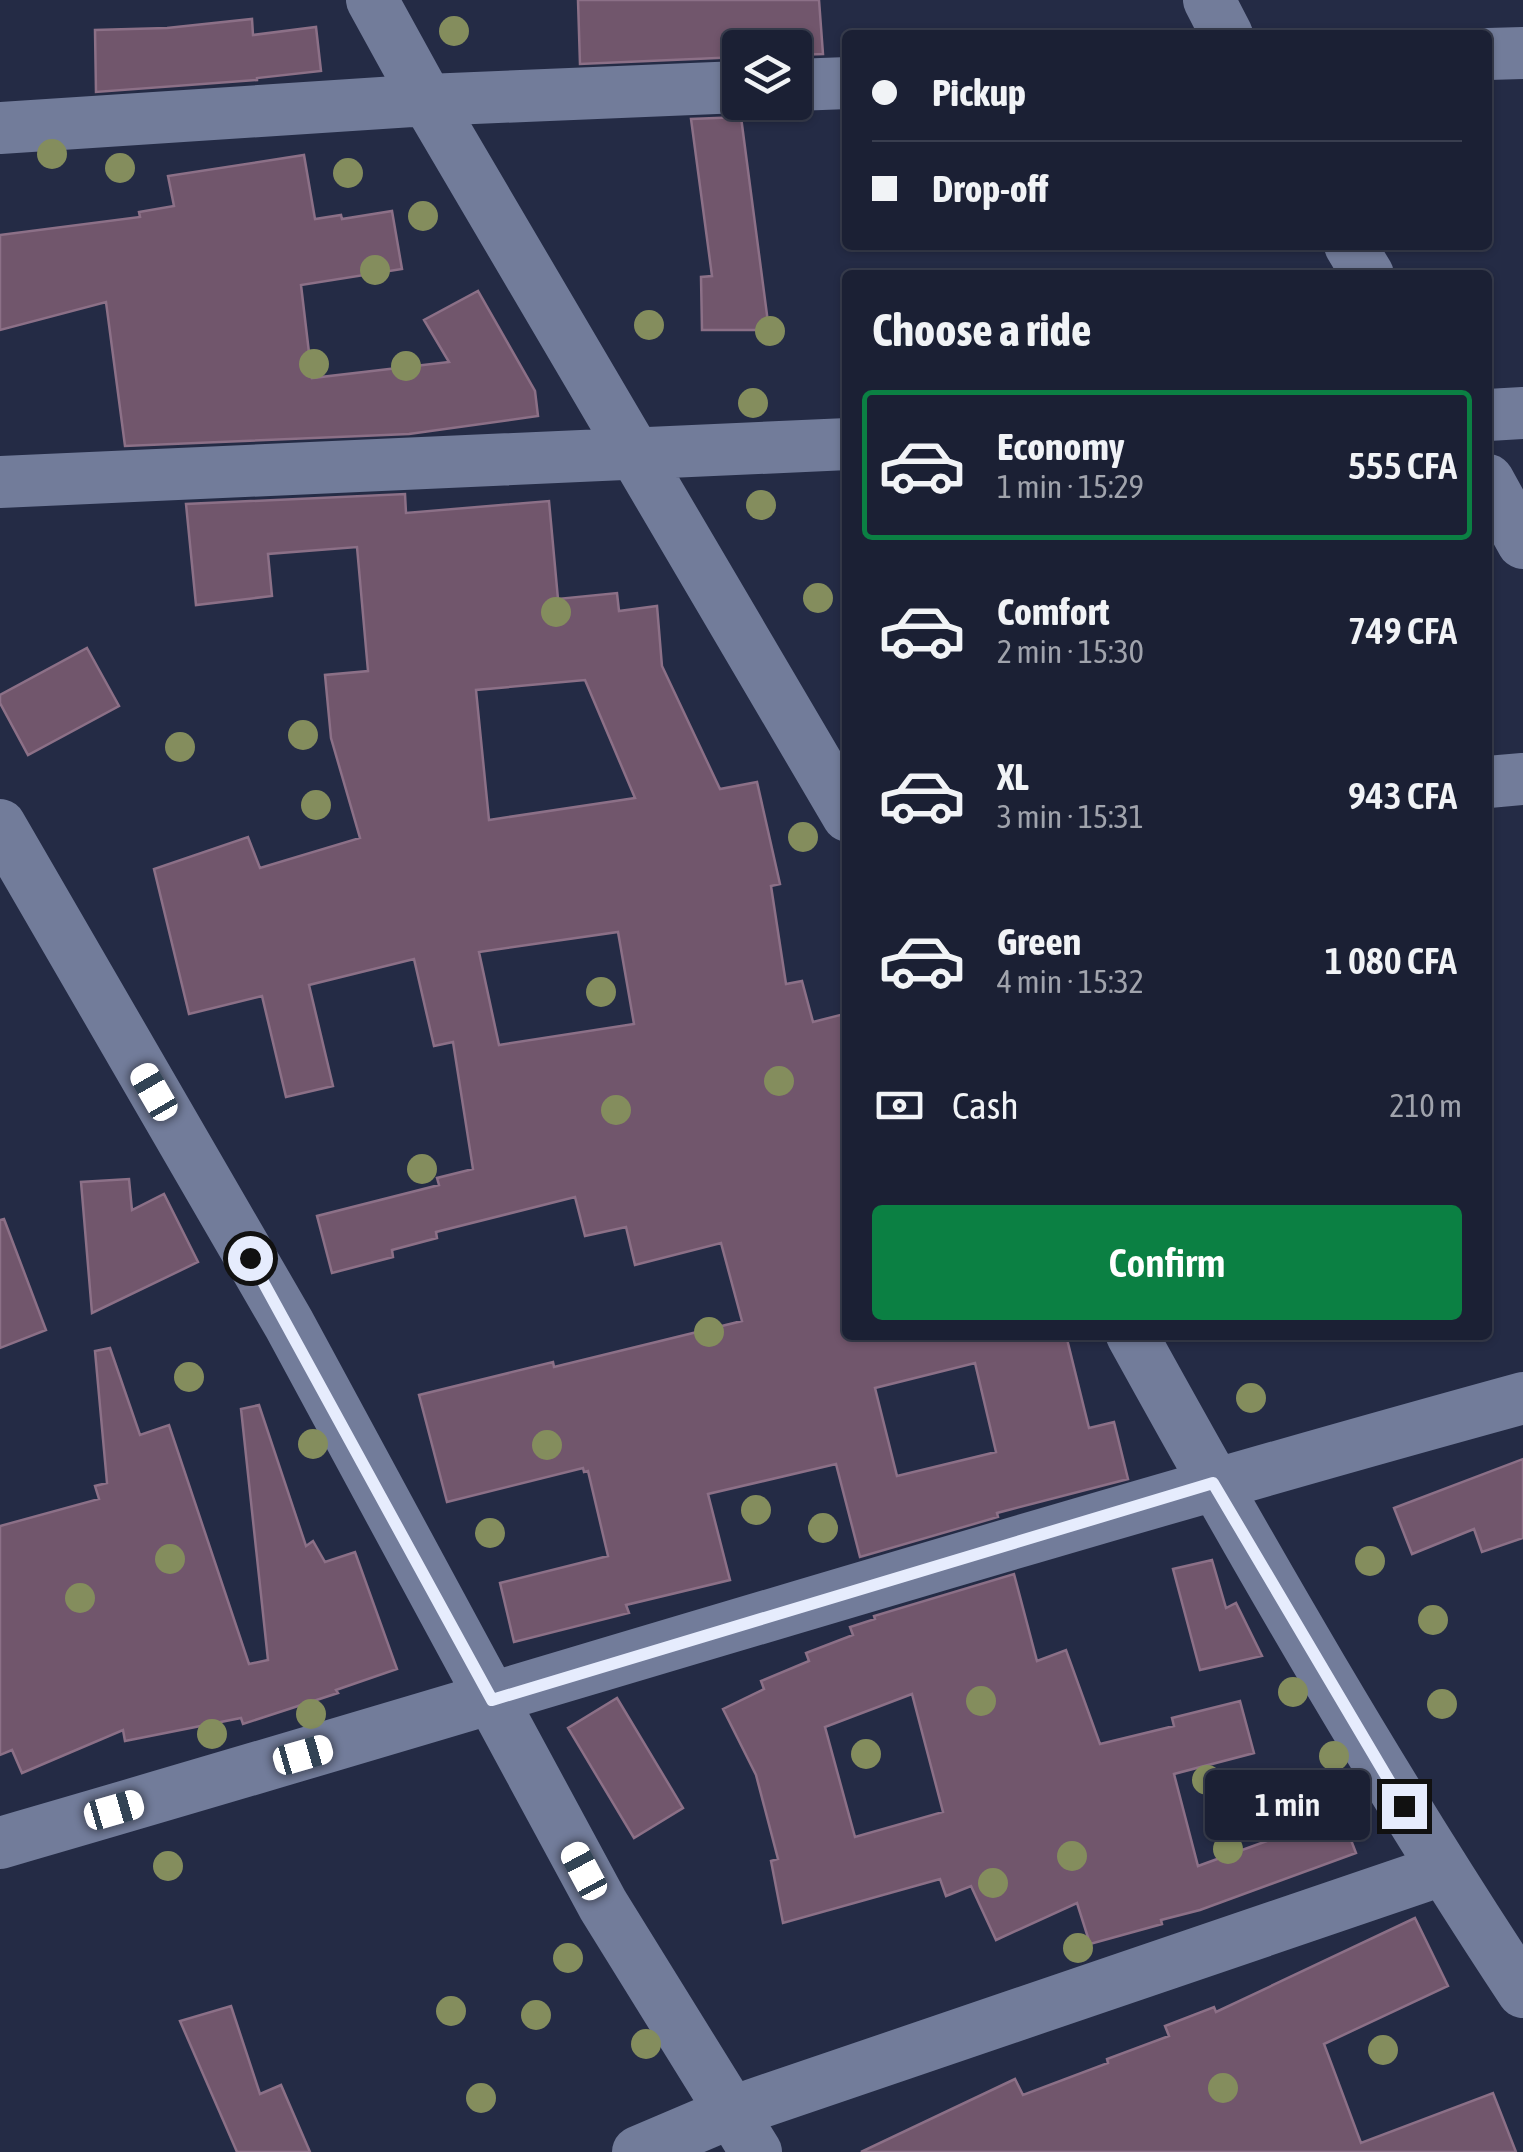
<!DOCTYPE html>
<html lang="en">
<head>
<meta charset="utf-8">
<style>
  :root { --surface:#1b2034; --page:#24283c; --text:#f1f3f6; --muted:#a0a3ac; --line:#393e4f; --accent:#0b8043 }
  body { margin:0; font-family:"Asap Condensed",sans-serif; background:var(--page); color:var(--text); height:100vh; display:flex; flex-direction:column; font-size:38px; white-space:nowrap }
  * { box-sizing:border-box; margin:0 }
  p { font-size:32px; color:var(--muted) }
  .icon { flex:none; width:55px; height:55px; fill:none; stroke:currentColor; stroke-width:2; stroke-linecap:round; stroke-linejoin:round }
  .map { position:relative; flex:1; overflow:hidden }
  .details { position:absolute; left:842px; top:270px; width:650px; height:1070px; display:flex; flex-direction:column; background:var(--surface); border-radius:10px; box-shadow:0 2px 8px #0004,0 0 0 2px var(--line) }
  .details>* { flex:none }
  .top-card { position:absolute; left:842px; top:30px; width:650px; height:220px; border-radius:10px; box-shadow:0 2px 8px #0004,0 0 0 2px var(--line); display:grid; align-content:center; height:220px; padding:0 30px; background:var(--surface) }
  .fabs { position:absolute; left:722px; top:30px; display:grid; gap:20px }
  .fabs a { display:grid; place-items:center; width:90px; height:90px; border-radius:10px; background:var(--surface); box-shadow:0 2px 8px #0004,0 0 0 2px var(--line); font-size:50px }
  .end { position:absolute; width:45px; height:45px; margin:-22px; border:12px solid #e6ecfd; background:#111; box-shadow:0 0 0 5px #111 }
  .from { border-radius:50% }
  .bubble { position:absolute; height:70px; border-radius:10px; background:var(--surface); box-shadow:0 2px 8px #0004,0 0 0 2px var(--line); font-size:32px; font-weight:600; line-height:70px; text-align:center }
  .car { position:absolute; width:30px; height:60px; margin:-30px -15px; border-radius:12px; box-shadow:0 0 8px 2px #0007; background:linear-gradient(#fff 24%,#345 0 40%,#fff 0 76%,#345 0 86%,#fff 0) }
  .top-card b { display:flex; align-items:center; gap:35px; height:95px; font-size:38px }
  .top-card b+b { border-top:2px solid var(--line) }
  .top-card i { width:25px; height:25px; background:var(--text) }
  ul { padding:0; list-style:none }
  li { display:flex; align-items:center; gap:30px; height:150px; margin:0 20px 15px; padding:0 10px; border:5px solid transparent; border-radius:10px }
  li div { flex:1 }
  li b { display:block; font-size:38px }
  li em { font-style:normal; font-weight:600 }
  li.selected { border-color:var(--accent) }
  li>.icon { width:90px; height:90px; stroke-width:1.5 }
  h2 { padding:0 30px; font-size:45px; line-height:120px }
  .pay { display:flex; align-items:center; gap:25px; height:110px; padding:0 30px; font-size:38px }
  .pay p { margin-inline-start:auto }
  .cta { display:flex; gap:20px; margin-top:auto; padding:20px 30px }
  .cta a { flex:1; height:115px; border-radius:10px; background:var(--accent); color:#fff; font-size:40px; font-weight:600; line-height:115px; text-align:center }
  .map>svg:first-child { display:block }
  .building { fill:#71566c; stroke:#8c7087; stroke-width:2.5; fill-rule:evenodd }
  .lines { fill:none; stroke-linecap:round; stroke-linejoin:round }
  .minor { stroke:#727c9a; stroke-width:52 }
  .tree { fill:#848d5d }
  .route { stroke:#e6ecfd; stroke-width:12 }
</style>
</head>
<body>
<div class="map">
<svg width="1523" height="2152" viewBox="0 0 1523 2152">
  <rect width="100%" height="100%" fill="#242b45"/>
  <path class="building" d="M 578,0 L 819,0 L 823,54 L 795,55 L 795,48 L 740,48 L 740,57 L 580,64 Z
    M 252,19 L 253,35 L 316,27 L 321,71 L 257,78 L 257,80 L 96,92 L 95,30 L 167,28 Z
    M 741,117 L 769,330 L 702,330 L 701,277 L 712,276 L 691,119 Z
    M 304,155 L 315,219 L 341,215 L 342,219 L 392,211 L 402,269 L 301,285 L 312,378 L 449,362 L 424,320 L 478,291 L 535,391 L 538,416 L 409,434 L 125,446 L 106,302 L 0,330 L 0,235 L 140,217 L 139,212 L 174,206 L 168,176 Z
    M 405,494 L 406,513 L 549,501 L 558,599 L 617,593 L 619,611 L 657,606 L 662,666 L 720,789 L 757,782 L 780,884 L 771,886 L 786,984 L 802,981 L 813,1022 L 848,1013 L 848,1335 L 1066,1335 L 1089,1428 L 1114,1422 L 1128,1479 L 997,1513 L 998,1517 L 860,1557 L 836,1464 L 708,1494 L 730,1580 L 626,1605 L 629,1613 L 514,1642 L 500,1583 L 608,1556 L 588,1471 L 584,1472 L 583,1468 L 447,1502 L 419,1395 L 553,1362 L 554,1367 L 742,1321 L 721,1243 L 635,1265 L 626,1227 L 585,1236 L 575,1197 L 436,1232 L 437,1238 L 392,1250 L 393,1257 L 332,1273 L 317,1216 L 439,1185 L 437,1178 L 473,1169 L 453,1042 L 434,1046 L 414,959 L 309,985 L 333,1086 L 286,1097 L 262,996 L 189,1014 L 154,869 L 248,837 L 260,868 L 360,838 L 331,738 L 325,675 L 368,671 L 357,547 L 268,554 L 272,596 L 196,605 L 186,504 ZM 585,680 L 635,798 L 489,820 L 476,690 ZM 618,932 L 634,1024 L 499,1045 L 479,952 ZM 975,1363 L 996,1452 L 897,1476 L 875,1388 Z
    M 87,648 L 119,706 L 28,755 L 0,703 L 0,695 Z
    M 129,1179 L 132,1210 L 164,1194 L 198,1262 L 92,1313 L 81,1182 Z
    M 4,1219 L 46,1330 L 0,1348 L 0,1220 Z
    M 110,1348 L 140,1435 L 169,1425 L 249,1664 L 268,1660 L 241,1409 L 259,1405 L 306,1546 L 313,1541 L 325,1562 L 355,1552 L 397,1669 L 336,1690 L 338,1693 L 243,1724 L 241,1718 L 125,1741 L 123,1730 L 22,1773 L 12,1750 L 0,1755 L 0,1526 L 99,1499 L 95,1486 L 107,1483 L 95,1351 Z
    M 1523,1459 L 1523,1538 L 1482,1552 L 1474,1529 L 1412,1554 L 1394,1508 Z
    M 1212,1560 L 1226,1608 L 1236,1603 L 1262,1656 L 1200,1670 L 1173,1569 Z
    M 1014,1574 L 1037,1661 L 1066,1650 L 1100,1744 L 1174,1726 L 1172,1718 L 1240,1701 L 1254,1753 L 1174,1774 L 1198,1866 L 1341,1814 L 1356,1853 L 1200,1910 L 1161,1920 L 1162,1924 L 1090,1944 L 1077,1903 L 996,1940 L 971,1886 L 946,1896 L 940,1879 L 783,1923 L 771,1861 L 778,1859 L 756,1775 L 723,1709 L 764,1689 L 761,1681 L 809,1661 L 806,1653 L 853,1635 L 850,1627 L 875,1619 L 874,1616 ZM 912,1694 L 943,1812 L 855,1837 L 825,1727 Z
    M 617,1698 L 683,1808 L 634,1838 L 568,1728 Z
    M 1415,1918 L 1448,1986 L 1324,2044 L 1361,2143 L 1493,2093 L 1516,2152 L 861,2152 L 1015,2079 L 1023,2095 L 1108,2063 L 1107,2059 L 1169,2036 L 1165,2026 L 1214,2007 L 1216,2012 Z
    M 231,2006 L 260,2094 L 281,2085 L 310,2152 L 237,2152 L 180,2021 Z"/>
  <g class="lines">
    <path class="minor" d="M 372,0 L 427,100 L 848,816
      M 1209,0 L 1227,35
      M 1488,54 L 1523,53
      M 795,85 L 848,83
      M 0,128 L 427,100 L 740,87
      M 1350,245 L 1368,275
      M 1488,415 L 1523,413
      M 1488,480 L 1523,543
      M 0,482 L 848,444
      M 1488,782 L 1523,779
      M 0,825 L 289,1324 L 603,1905 L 756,2152
      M 1132,1335 C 1255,1558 1383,1780 1523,1992
      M 0,1843 C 508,1696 1013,1538 1523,1398
      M 638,2152 L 732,2112 L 1442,1870"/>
  </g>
  <g class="tree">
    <circle cx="454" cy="31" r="15"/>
    <circle cx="52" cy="154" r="15"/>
    <circle cx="120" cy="168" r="15"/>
    <circle cx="348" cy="173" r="15"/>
    <circle cx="423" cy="216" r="15"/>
    <circle cx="375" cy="270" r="15"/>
    <circle cx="649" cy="325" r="15"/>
    <circle cx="770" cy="331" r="15"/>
    <circle cx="314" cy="364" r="15"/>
    <circle cx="406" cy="366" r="15"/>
    <circle cx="753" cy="403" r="15"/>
    <circle cx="761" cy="505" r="15"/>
    <circle cx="818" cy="598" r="15"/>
    <circle cx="556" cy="612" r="15"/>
    <circle cx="303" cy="735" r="15"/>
    <circle cx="180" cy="747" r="15"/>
    <circle cx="316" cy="805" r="15"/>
    <circle cx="803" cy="837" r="15"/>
    <circle cx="601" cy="992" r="15"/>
    <circle cx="779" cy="1081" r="15"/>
    <circle cx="616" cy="1110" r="15"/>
    <circle cx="422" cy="1169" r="15"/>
    <circle cx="709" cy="1332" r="15"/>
    <circle cx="189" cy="1377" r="15"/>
    <circle cx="1251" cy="1398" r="15"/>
    <circle cx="313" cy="1444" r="15"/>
    <circle cx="547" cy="1445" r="15"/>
    <circle cx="756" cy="1510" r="15"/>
    <circle cx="823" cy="1528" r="15"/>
    <circle cx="490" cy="1533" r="15"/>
    <circle cx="170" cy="1559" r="15"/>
    <circle cx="1370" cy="1561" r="15"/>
    <circle cx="80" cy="1598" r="15"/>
    <circle cx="1433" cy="1620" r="15"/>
    <circle cx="1293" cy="1692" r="15"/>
    <circle cx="981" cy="1701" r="15"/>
    <circle cx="1442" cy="1704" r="15"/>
    <circle cx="311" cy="1714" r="15"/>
    <circle cx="212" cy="1734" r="15"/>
    <circle cx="866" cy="1754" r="15"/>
    <circle cx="1334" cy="1756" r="15"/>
    <circle cx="1207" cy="1780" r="15"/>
    <circle cx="1228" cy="1849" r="15"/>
    <circle cx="1072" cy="1856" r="15"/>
    <circle cx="168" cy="1866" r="15"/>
    <circle cx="993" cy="1883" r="15"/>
    <circle cx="1078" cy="1948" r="15"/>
    <circle cx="568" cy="1958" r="15"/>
    <circle cx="451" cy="2011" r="15"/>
    <circle cx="536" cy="2015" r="15"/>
    <circle cx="646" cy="2044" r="15"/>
    <circle cx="1383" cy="2050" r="15"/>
    <circle cx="1223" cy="2088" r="15"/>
    <circle cx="481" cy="2098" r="15"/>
  </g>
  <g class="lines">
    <path class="route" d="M 250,1258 L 492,1700 L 1213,1483 L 1404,1806"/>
  </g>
</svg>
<div class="fabs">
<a><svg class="icon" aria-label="layers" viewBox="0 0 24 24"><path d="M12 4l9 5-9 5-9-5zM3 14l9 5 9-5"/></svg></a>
</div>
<i class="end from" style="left:250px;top:1258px"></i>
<i class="end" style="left:1404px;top:1806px"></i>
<div class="bubble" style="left:1205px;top:1770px;width:165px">1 min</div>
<i class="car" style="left:154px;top:1092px;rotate:330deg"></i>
<i class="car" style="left:303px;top:1755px;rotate:74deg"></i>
<i class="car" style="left:114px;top:1810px;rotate:74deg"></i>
<i class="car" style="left:584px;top:1871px;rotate:332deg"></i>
<div class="top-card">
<b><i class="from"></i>Pickup</b>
<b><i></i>Drop-off</b>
</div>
<section class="details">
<h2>Choose a ride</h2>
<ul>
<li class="selected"><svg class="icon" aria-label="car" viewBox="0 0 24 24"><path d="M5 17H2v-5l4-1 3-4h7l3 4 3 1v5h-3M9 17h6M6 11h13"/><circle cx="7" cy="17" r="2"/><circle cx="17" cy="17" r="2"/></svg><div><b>Economy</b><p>1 min · 15:29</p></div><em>555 CFA</em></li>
<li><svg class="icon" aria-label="car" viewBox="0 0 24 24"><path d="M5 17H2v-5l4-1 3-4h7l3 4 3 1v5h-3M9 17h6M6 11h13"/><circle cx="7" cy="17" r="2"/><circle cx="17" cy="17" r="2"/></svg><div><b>Comfort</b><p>2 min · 15:30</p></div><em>749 CFA</em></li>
<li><svg class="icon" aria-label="car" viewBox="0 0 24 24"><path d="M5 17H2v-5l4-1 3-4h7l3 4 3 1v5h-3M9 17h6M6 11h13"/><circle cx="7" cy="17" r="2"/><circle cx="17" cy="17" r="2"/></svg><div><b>XL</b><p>3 min · 15:31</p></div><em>943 CFA</em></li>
<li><svg class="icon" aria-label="car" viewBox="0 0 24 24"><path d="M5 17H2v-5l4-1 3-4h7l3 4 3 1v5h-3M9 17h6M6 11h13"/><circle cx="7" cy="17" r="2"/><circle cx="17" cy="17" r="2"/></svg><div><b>Green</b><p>4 min · 15:32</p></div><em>1 080 CFA</em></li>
</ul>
<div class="pay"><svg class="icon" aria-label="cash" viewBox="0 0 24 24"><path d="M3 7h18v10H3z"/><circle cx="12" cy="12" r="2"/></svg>Cash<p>210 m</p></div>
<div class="cta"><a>Confirm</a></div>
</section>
</div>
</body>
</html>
